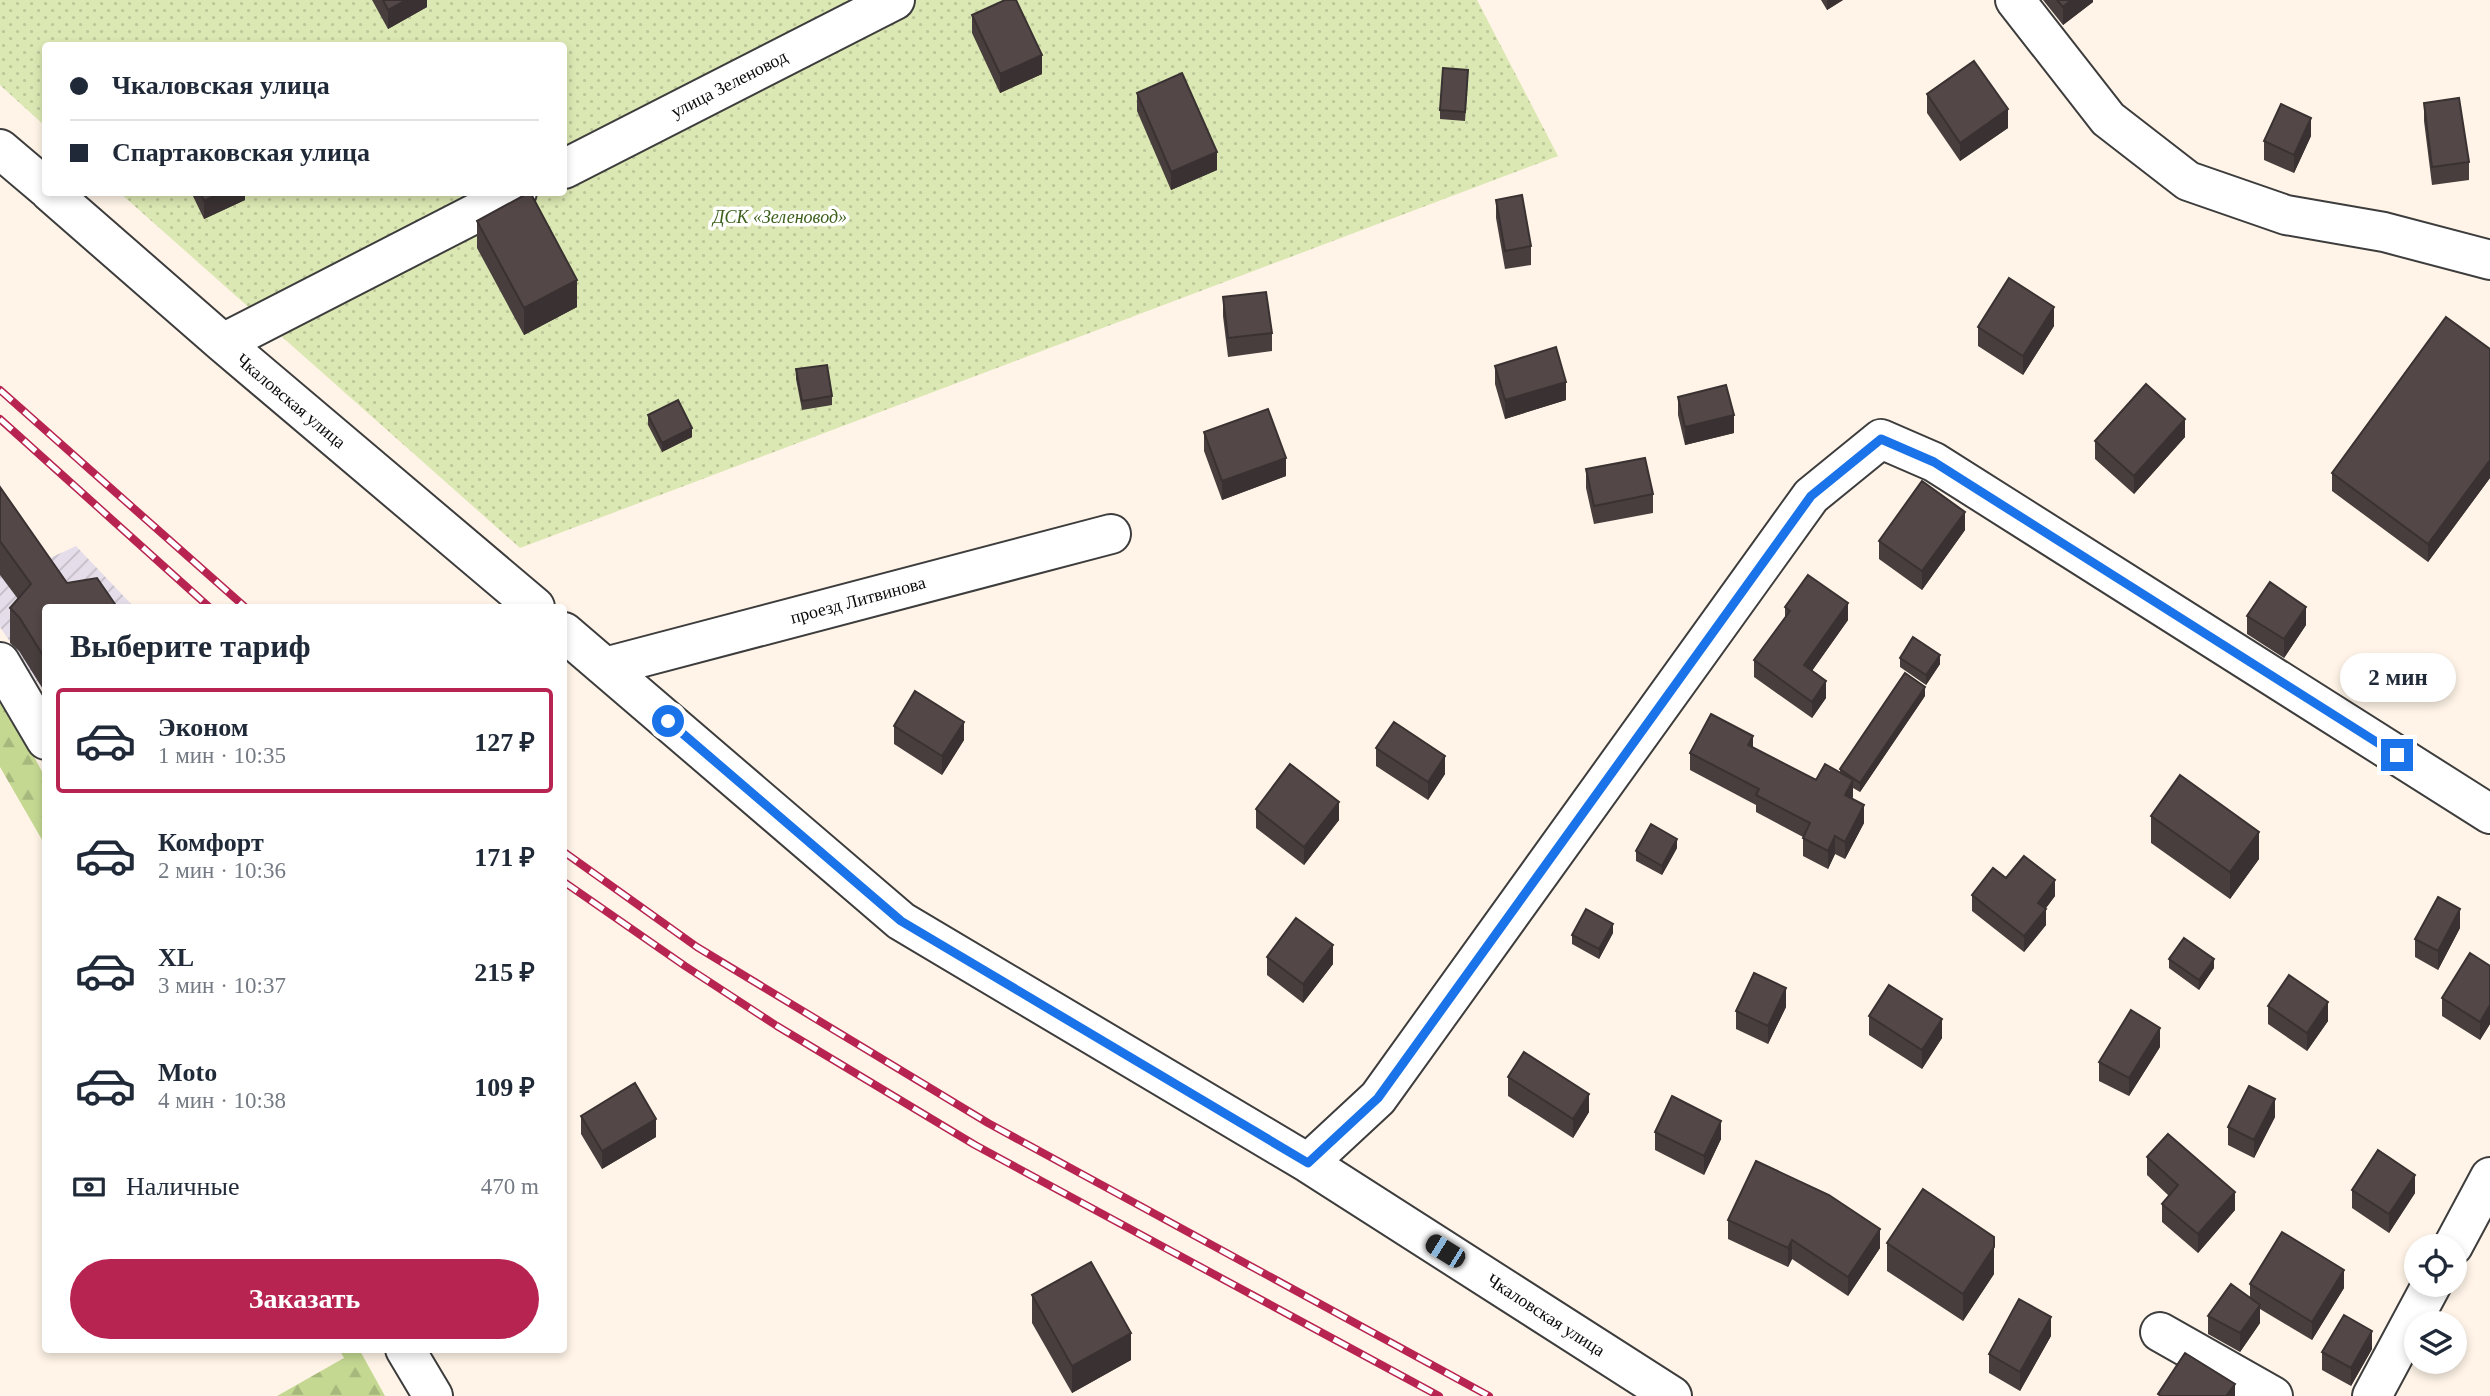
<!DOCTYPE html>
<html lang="ru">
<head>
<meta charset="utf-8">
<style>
  :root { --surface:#fff; --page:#f2f2f3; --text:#1f2937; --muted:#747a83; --line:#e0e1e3; --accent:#b82452 }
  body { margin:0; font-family:Georgia,serif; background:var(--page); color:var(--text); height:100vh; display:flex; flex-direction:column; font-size:26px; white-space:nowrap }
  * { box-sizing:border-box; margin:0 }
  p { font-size:23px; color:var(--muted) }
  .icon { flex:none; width:38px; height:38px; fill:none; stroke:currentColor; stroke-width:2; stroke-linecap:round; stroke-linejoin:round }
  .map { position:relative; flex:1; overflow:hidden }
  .details { position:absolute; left:42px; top:604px; width:525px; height:749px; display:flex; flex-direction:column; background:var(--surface); border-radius:7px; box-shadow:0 4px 10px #0003 }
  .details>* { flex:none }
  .top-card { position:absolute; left:42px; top:42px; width:525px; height:154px; border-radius:7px; box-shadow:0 4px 10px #0003; display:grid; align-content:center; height:154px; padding:0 28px; background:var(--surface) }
  .tools { position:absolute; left:2404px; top:1234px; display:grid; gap:14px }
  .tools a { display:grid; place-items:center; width:63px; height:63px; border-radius:50%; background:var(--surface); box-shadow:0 4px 10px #0003; font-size:35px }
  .end { position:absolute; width:32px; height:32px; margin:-16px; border:9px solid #1a73e8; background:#fff; box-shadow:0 0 0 4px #fff }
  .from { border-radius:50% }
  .bubble { position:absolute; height:49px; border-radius:24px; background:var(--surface); box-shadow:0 4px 10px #0003; font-size:23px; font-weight:600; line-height:49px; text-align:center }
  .car { position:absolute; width:21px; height:42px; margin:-21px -10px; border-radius:9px; box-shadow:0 0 5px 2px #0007; background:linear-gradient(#222 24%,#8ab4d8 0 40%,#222 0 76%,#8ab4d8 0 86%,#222 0) }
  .top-card b { display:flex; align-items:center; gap:24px; height:66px; font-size:26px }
  .top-card b+b { border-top:2px solid var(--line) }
  .top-card i { width:18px; height:18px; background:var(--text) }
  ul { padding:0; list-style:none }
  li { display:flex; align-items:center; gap:21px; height:105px; margin:0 14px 10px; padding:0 14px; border:4px solid transparent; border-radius:7px }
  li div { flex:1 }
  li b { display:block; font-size:26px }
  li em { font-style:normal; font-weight:600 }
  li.on { border-color:var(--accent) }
  li>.icon { width:63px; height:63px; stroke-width:1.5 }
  h2 { padding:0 28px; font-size:32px; line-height:84px }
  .pay { display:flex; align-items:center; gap:18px; height:77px; padding:0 28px; font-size:26px }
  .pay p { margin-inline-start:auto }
  .action { display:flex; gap:14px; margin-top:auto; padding:14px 28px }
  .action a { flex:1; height:80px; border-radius:42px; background:var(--accent); color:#fff; font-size:28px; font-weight:600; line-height:80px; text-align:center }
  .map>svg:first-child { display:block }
  .industrial { fill:url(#industrial-furrows) }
  .forest { fill:url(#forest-firs) }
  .garden { fill:url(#garden-dots) }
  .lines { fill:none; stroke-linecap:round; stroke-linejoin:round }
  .minor-casing { stroke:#3d3d3d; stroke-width:42 }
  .minor { stroke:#fff; stroke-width:38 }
  .rail-casing { stroke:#b82452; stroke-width:8 }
  .rail { stroke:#fff; stroke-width:5; stroke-dasharray:16; stroke-linecap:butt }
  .wall { fill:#473e3d }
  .shaded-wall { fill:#3a3232 }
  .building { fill:#534847; stroke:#3a3232; stroke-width:2 }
  .route { stroke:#1a73e8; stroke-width:9 }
  .labels { text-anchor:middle; stroke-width:7; stroke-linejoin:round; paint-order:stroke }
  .street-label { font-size:18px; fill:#0a0a0a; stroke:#fff }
  .park-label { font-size:18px; font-style:italic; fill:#3c601c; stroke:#fff }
</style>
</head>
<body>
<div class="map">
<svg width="2490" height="1396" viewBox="0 0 2490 1396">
  <defs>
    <pattern id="industrial-furrows" width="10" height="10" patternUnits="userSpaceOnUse" patternTransform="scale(1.75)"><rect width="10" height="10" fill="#e5deea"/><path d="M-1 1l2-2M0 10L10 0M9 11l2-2" fill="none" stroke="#c3bdc7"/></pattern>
    <pattern id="forest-firs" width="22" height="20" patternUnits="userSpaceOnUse" patternTransform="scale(1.75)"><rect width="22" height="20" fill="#c4d892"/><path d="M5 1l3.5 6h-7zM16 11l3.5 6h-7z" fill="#a7b87d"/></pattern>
    <pattern id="garden-dots" width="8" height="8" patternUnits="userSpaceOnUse" patternTransform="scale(1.75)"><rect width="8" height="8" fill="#dce8b3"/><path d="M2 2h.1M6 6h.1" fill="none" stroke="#bbc699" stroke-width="1.8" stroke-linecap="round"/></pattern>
  </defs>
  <rect width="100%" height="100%" fill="#fff4e7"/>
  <path class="industrial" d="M 0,493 L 50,558 L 76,546 L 134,607 L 46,607 L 45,694 L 0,627 Z"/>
  <path class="forest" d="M 0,694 L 45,777 L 45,845 L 0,767 Z
    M 339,1349 L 359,1349 L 385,1396 L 277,1396 L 344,1358 Z"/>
  <path class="garden" d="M 0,0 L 1477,0 L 1558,156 L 520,548 L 120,193 L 564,192 L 564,46 L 46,46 L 45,126 L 0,85 Z"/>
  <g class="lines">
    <g class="minor-casing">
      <path id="minor" d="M 2015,0 L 2108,119 L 2188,181 L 2286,215 L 2384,232 L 2490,260
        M 0,149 L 46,188
        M 564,169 L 895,0
        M 50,192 L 223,343 L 535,607
        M 223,343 L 517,192
        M 564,632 L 901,921 L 1308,1163 L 1672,1396
        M 0,662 L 46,740
        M 605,667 L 1111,534
        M 1308,1163 L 1378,1098 L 1811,496 L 1881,439 L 1934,462 L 2490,814
        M 2453,1246 L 2490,1177
        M 2160,1332 L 2273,1396
        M 405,1349 L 433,1396
        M 2372,1396 L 2432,1284"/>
    </g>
    <use href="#minor" class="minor"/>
    <g class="rail-casing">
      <path id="rail" d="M 0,390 L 245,607
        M 0,419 L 209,607
        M 564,852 L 697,947 L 988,1123 L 1489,1396
        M 564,882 L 685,966 L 777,1026 L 975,1145 L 1439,1396"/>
    </g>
    <use href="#rail" class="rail"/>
  </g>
  <path class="wall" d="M 372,0 L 427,0 L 427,7 L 388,29 Z
    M 1821,0 L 1843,0 L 1827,10 Z
    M 2043,0 L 2093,0 L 2093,2 L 2063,25 Z
    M 972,15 L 1042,74 L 1000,93 L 972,33 Z
    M 1468,79 L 1465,121 L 1440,119 L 1440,110 Z
    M 1137,93 L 1217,170 L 1171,190 L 1137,111 Z
    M 1927,94 L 2008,128 L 1960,161 L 1927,113 Z
    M 2424,103 L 2469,162 L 2469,180 L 2432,185 L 2424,121 Z
    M 2311,136 L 2294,173 L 2264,160 L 2264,141 Z
    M 191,192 L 245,192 L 245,200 L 204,219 Z
    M 1496,200 L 1531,246 L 1531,265 L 1505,269 L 1496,218 Z
    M 477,221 L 577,307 L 524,335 L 477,248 Z
    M 1223,297 L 1272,333 L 1272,351 L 1228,357 L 1223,316 Z
    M 2054,326 L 2023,375 L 1978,346 L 1978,327 Z
    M 2490,349 L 2490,478 L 2428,562 L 2332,491 L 2332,473 Z
    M 1495,366 L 1566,400 L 1505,419 L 1495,384 Z
    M 796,369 L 832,396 L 832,405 L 802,410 L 796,379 Z
    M 1678,397 L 1734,433 L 1685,445 L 1678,415 Z
    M 648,415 L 692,437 L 662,452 L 648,425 Z
    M 1204,432 L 1286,476 L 1222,500 L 1204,451 Z
    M 2185,437 L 2134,494 L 2095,459 L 2095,441 Z
    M 1586,469 L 1653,494 L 1653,513 L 1594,524 L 1586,488 Z
    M 0,487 L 46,607 L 46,694 L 19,651 L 10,643 L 10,608 L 18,599 L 0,575 Z
    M 1965,530 L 1922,590 L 1879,559 L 1879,541 Z
    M 1785,607 L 1848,620 L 1812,671 L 1826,698 L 1812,718 L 1754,677 L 1754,660 L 1785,617 Z
    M 2247,616 L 2306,625 L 2284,658 L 2247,634 Z
    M 1900,658 L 1940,664 L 1926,685 L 1900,667 Z
    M 1925,696 L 1860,792 L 1853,788 L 1852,799 L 1864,823 L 1845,859 L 1835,854 L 1828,869 L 1803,856 L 1803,837 L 1756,812 L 1756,805 L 1690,770 L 1690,753 L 1753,747 L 1816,780 L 1840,772 L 1840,769 Z
    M 894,726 L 964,740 L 942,775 L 894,744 Z
    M 1376,748 L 1445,774 L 1428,800 L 1376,766 Z
    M 1256,809 L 1339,820 L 1304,865 L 1256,828 Z
    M 2151,816 L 2259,859 L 2230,899 L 2151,843 Z
    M 1677,848 L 1662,875 L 1636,861 L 1636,851 Z
    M 2006,878 L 2055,896 L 2045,909 L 2046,925 L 2024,952 L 1972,911 L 1972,895 Z
    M 2460,928 L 2438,970 L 2415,957 L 2415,939 Z
    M 1613,933 L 1599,959 L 1572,944 L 1572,935 Z
    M 1267,957 L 1333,964 L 1303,1003 L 1267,975 Z
    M 2169,959 L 2214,968 L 2199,990 L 2169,968 Z
    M 2490,966 L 2490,1024 L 2480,1040 L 2442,1016 L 2442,998 Z
    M 2268,1006 L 2328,1021 L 2307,1051 L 2268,1024 Z
    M 1786,1007 L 1768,1044 L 1736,1029 L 1736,1011 Z
    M 1869,1016 L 1942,1038 L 1922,1069 L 1869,1035 Z
    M 2160,1047 L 2129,1096 L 2099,1081 L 2099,1062 Z
    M 1508,1077 L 1589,1112 L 1573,1138 L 1508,1096 Z
    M 581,1116 L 656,1137 L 602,1169 L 581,1134 Z
    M 2275,1117 L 2254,1158 L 2228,1145 L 2228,1127 Z
    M 1655,1132 L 1721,1139 L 1704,1175 L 1655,1150 Z
    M 2147,1157 L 2235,1210 L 2198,1253 L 2162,1222 L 2162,1204 L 2169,1196 L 2147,1175 Z
    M 2352,1190 L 2415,1193 L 2389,1233 L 2352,1208 Z
    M 1728,1220 L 1880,1248 L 1848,1296 L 1792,1259 L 1788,1267 L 1728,1239 Z
    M 1887,1243 L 1994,1274 L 1963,1321 L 1887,1271 Z
    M 2250,1284 L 2344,1288 L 2312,1340 L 2260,1309 L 2260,1323 L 2240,1352 L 2208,1334 L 2208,1316 L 2250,1298 Z
    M 1032,1295 L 1131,1360 L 1072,1393 L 1032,1323 Z
    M 2051,1336 L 2020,1391 L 1989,1373 L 1989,1354 Z
    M 2372,1349 L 2351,1386 L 2322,1370 L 2322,1352 Z"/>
  <path class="shaded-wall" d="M 406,0 L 427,0 L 427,7 L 388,29 L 388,10 Z
    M 1827,0 L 1843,0 L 1827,10 Z
    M 2071,0 L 2093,0 L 2093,2 L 2063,25 L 2063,7 Z
    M 1042,55 L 1042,74 L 1000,93 L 1000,74 Z
    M 2008,109 L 2008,128 L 1960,161 L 1960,143 Z
    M 2311,118 L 2311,136 L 2294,173 L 2294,155 Z
    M 1217,152 L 1217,170 L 1171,190 L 1171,172 Z
    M 222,192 L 245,192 L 245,200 L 204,219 L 204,201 Z
    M 577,280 L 577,307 L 524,335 L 524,308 Z
    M 2054,307 L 2054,326 L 2023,375 L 2023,356 Z
    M 1566,382 L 1566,400 L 1505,419 L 1505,400 Z
    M 1734,415 L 1734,433 L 1685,445 L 1685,427 Z
    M 2185,419 L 2185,437 L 2134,494 L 2134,476 Z
    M 692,428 L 692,437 L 662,452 L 662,443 Z
    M 1286,458 L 1286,476 L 1222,500 L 1222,481 Z
    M 2490,460 L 2490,478 L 2428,562 L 2428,544 Z
    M 1965,512 L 1965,530 L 1922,590 L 1922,571 Z
    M 1848,603 L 1848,620 L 1804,682 L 1804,665 Z
    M 2306,607 L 2306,625 L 2284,658 L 2284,639 Z
    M 1940,655 L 1940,664 L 1926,685 L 1926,675 Z
    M 1826,681 L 1826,698 L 1812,718 L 1812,702 Z
    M 1925,687 L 1925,696 L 1860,792 L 1860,783 Z
    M 964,722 L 964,740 L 942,775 L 942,756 Z
    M 1753,736 L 1753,753 L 1748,745 Z
    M 1445,756 L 1445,774 L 1428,800 L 1428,782 Z
    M 1853,780 L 1853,797 L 1845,813 L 1845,795 Z
    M 1339,802 L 1339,820 L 1304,865 L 1304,847 Z
    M 1864,805 L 1864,823 L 1845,859 L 1845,842 Z
    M 2259,832 L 2259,859 L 2230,899 L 2230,872 Z
    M 1835,836 L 1835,854 L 1828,869 L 1828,851 Z
    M 1677,839 L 1677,848 L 1662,875 L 1662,866 Z
    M 2055,880 L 2055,896 L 2038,919 L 2038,903 Z
    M 2046,909 L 2046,925 L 2024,952 L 2024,936 Z
    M 2460,909 L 2460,928 L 2438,970 L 2438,951 Z
    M 1613,924 L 1613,933 L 1599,959 L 1599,949 Z
    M 1333,945 L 1333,964 L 1303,1003 L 1303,984 Z
    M 2214,959 L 2214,968 L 2199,990 L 2199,980 Z
    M 1786,988 L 1786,1007 L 1768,1044 L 1768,1026 Z
    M 2328,1002 L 2328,1021 L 2307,1051 L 2307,1033 Z
    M 2490,1005 L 2490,1024 L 2480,1040 L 2480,1022 Z
    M 1942,1019 L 1942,1038 L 1922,1069 L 1922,1050 Z
    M 2160,1028 L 2160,1047 L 2129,1096 L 2129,1078 Z
    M 1589,1094 L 1589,1112 L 1573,1138 L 1573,1119 Z
    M 2275,1099 L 2275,1117 L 2254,1158 L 2254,1140 Z
    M 656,1119 L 656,1137 L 602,1169 L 602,1151 Z
    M 1721,1121 L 1721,1139 L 1704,1175 L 1704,1156 Z
    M 2415,1175 L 2415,1193 L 2389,1233 L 2389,1214 Z
    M 2235,1192 L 2235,1210 L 2198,1253 L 2198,1234 Z
    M 1880,1229 L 1880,1248 L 1848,1296 L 1848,1277 Z
    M 1792,1240 L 1792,1259 L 1788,1267 L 1788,1248 Z
    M 1994,1247 L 1994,1274 L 1963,1321 L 1963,1294 Z
    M 2344,1270 L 2344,1288 L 2312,1340 L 2312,1322 Z
    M 566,1280 L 566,1298 L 564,1300 L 564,1282 Z
    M 2260,1305 L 2260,1323 L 2240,1352 L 2240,1333 Z
    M 2051,1317 L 2051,1336 L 2020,1391 L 2020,1372 Z
    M 2372,1331 L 2372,1349 L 2351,1386 L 2351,1368 Z
    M 1131,1333 L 1131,1360 L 1072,1393 L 1072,1366 Z
    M 2235,1384 L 2235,1396 L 2226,1396 Z"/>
  <path class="building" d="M 383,0 L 406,0 L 388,10 Z
    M 1005,0 L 1016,0 L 1042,55 L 1000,74 L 972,15 Z
    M 2057,0 L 2071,0 L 2063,7 Z
    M 1974,61 L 2008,109 L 1960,143 L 1927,94 Z
    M 1443,68 L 1468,70 L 1465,112 L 1440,110 Z
    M 1182,73 L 1217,152 L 1171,172 L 1137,93 Z
    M 2459,98 L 2469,162 L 2432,167 L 2424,103 Z
    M 2281,104 L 2311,118 L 2294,155 L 2264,141 Z
    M 200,192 L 222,192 L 204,201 Z
    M 530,192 L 577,280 L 524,308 L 477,221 Z
    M 1522,195 L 1531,246 L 1505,251 L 1496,200 Z
    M 2009,278 L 2054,307 L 2023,356 L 1978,327 Z
    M 1266,292 L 1272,333 L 1228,338 L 1223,297 Z
    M 2446,317 L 2490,349 L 2490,460 L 2428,544 L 2332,473 Z
    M 1556,347 L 1566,382 L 1505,400 L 1495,366 Z
    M 827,365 L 832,396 L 802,401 L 796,369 Z
    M 2146,384 L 2185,419 L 2134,476 L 2095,441 Z
    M 1726,385 L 1734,415 L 1685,427 L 1678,397 Z
    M 678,400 L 692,428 L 662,443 L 648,415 Z
    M 1268,409 L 1286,458 L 1222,481 L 1204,432 Z
    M 1645,458 L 1653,494 L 1594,506 L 1586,469 Z
    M 1922,481 L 1965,512 L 1922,571 L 1879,541 Z
    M 0,487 L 67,583 L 97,578 L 117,607 L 46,607 L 46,660 L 19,617 L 10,608 L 31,584 L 0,541 Z
    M 1808,575 L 1848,603 L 1804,665 L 1826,681 L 1812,702 L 1754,660 L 1790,611 L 1785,607 Z
    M 2270,582 L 2306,607 L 2284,639 L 2247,616 Z
    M 1913,637 L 1940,655 L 1926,675 L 1900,658 Z
    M 1905,673 L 1925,687 L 1860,783 L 1840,769 Z
    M 915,691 L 964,722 L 942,756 L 894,726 Z
    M 1711,714 L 1753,736 L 1748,745 L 1816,780 L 1825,764 L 1853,780 L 1845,795 L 1864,805 L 1845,842 L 1835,836 L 1828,851 L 1803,838 L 1810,823 L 1756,795 L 1759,789 L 1690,753 Z
    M 1394,722 L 1445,756 L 1428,782 L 1376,748 Z
    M 1290,764 L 1339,802 L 1304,847 L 1256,809 Z
    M 2180,775 L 2259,832 L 2230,872 L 2151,816 Z
    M 1651,824 L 1677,839 L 1662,866 L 1636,851 Z
    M 2024,856 L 2055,880 L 2038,903 L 2046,909 L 2024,936 L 1972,895 L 1993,868 L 2006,878 Z
    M 2438,897 L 2460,909 L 2438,951 L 2415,939 Z
    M 1586,909 L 1613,924 L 1599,949 L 1572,935 Z
    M 1296,918 L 1333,945 L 1303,984 L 1267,957 Z
    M 2184,938 L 2214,959 L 2199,980 L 2169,959 Z
    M 2470,953 L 2490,966 L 2490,1005 L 2480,1022 L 2442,998 Z
    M 1754,973 L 1786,988 L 1768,1026 L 1736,1011 Z
    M 2289,975 L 2328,1002 L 2307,1033 L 2268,1006 Z
    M 1889,985 L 1942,1019 L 1922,1050 L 1869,1016 Z
    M 2131,1010 L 2160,1028 L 2129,1078 L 2099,1062 Z
    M 1524,1052 L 1589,1094 L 1573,1119 L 1508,1077 Z
    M 635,1083 L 656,1119 L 602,1151 L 581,1116 Z
    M 2249,1086 L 2275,1099 L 2254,1140 L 2228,1127 Z
    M 1672,1096 L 1721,1121 L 1704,1156 L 1655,1132 Z
    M 2168,1134 L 2235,1192 L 2198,1234 L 2162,1204 L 2178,1185 L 2147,1157 Z
    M 2378,1150 L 2415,1175 L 2389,1214 L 2352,1190 Z
    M 1756,1161 L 1829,1195 L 1880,1229 L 1848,1277 L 1792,1240 L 1788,1248 L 1728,1220 Z
    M 1923,1189 L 1994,1237 L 1994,1247 L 1963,1294 L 1887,1243 Z
    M 2282,1232 L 2344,1270 L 2312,1322 L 2250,1284 Z
    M 1091,1262 L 1131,1333 L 1072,1366 L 1032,1295 Z
    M 2231,1284 L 2260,1305 L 2240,1333 L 2208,1316 Z
    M 2019,1299 L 2051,1317 L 2020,1372 L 1989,1354 Z
    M 2344,1315 L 2372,1331 L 2351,1368 L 2322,1352 Z
    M 2185,1353 L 2235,1384 L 2226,1396 L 2161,1396 L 2158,1394 Z"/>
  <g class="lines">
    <path class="route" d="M 668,721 L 901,921 L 1308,1163 L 1378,1098 L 1811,496 L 1881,439 L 1934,462 L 2397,755"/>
  </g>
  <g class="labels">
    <g class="street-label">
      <text transform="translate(729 84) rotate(-27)" y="6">улица Зеленовод</text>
      <text transform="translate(291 401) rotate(40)" y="6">Чкаловская улица</text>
      <text transform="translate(858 600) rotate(-15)" y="6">проезд Литвинова</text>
      <text transform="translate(1546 1315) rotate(33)" y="6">Чкаловская улица</text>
    </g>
    <g class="park-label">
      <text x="780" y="223">ДСК «Зеленовод»</text>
    </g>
  </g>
</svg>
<div class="tools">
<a><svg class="icon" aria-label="locate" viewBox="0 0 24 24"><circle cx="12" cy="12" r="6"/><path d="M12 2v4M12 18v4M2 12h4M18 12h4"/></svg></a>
<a><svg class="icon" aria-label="layers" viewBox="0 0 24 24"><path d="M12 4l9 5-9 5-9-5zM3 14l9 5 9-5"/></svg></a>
</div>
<i class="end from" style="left:668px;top:721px"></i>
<i class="end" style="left:2397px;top:755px"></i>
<div class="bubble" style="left:2340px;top:653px;width:116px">2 мин</div>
<i class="car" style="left:1445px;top:1251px;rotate:302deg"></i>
<div class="top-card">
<b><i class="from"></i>Чкаловская улица</b>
<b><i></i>Спартаковская улица</b>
</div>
<section class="details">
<h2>Выберите тариф</h2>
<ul>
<li class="on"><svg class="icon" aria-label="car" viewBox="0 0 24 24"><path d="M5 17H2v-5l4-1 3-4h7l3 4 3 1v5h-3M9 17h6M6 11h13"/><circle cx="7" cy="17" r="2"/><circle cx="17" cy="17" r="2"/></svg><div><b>Эконом</b><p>1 мин · 10:35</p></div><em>127 ₽</em></li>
<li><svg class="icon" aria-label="car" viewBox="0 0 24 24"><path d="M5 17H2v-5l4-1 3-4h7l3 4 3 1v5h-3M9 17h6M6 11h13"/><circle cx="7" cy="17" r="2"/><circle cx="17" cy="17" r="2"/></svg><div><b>Комфорт</b><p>2 мин · 10:36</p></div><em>171 ₽</em></li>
<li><svg class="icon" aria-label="car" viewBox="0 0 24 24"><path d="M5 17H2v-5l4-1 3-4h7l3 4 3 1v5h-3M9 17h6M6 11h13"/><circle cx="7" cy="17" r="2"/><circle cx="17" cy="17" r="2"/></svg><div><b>XL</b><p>3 мин · 10:37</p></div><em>215 ₽</em></li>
<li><svg class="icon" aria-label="car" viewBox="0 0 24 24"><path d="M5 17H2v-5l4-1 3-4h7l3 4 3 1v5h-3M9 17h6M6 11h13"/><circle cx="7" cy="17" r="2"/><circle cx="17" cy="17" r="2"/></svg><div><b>Moto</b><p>4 мин · 10:38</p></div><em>109 ₽</em></li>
</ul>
<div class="pay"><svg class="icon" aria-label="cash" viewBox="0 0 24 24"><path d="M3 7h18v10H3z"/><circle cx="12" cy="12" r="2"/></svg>Наличные<p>470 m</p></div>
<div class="action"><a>Заказать</a></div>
</section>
</div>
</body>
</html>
